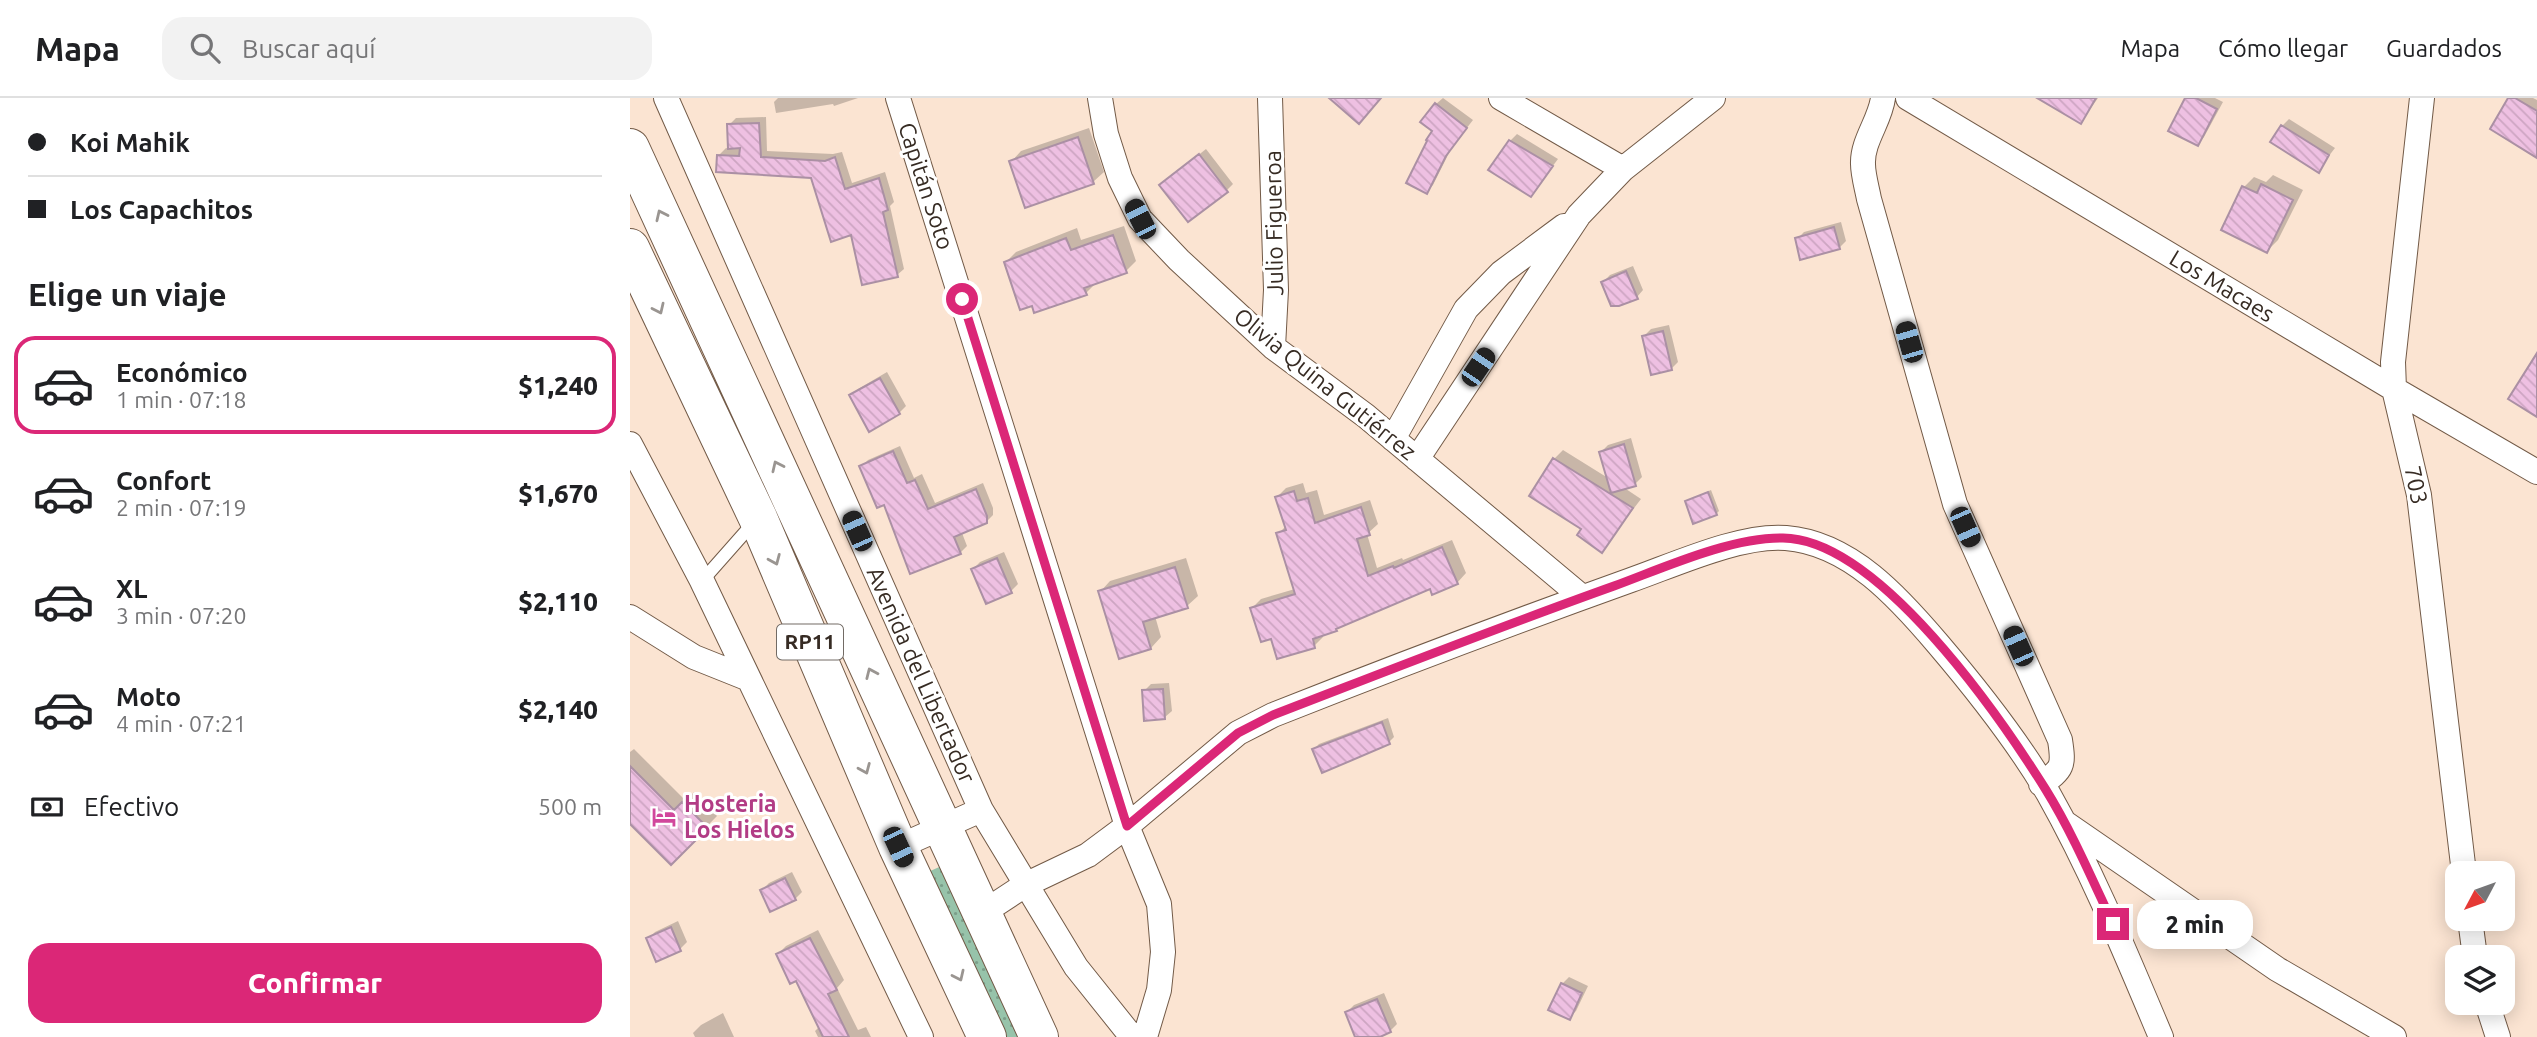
<!DOCTYPE html>
<html lang="es">
<head>
<meta charset="utf-8">
<style>
  :root { --surface:#fff; --page:#f2f2f2; --text:#202124; --muted:#757577; --line:#e0e0e0; --accent:#db2777 }
  body { margin:0; font-family:Ubuntu,sans-serif; background:var(--page); color:var(--text); height:100vh; display:flex; flex-direction:column; font-size:26px; white-space:nowrap }
  * { box-sizing:border-box; margin:0 }
  p { font-size:23px; color:var(--muted) }
  .icon { flex:none; width:38px; height:38px; fill:none; stroke:currentColor; stroke-width:2; stroke-linecap:round; stroke-linejoin:round }
  .map { position:relative; flex:1; overflow:hidden }
  .side { display:flex; flex-direction:column; background:var(--surface); width:630px }
  .side>* { flex:none }
  .guide { display:grid; align-content:center; height:154px; padding:0 28px; background:var(--surface) }
  .needle { width:46px; rotate:229deg }
  .fabs { position:absolute; left:1815px; top:763px; display:grid; gap:14px }
  .fabs a { display:grid; place-items:center; width:70px; height:70px; border-radius:14px; background:var(--surface); box-shadow:0 4px 18px #0003; font-size:35px }
  .end { position:absolute; width:32px; height:32px; margin:-16px; border:9px solid #db2777; background:#fff; box-shadow:0 0 0 4px #fff }
  .from { border-radius:50% }
  .bubble { position:absolute; height:49px; border-radius:21px; background:var(--surface); box-shadow:0 4px 18px #0003; font-size:23px; font-weight:800; line-height:49px; text-align:center }
  .car { position:absolute; width:21px; height:42px; margin:-21px -10px; border-radius:9px; box-shadow:0 0 5px 2px #0007; background:linear-gradient(#222 24%,#8ab4d8 0 40%,#222 0 76%,#8ab4d8 0 86%,#222 0) }
  .guide b { display:flex; align-items:center; gap:24px; height:66px; font-size:26px }
  .guide b+b { border-top:2px solid var(--line) }
  .guide i { width:18px; height:18px; background:var(--text) }
  ul { padding:0; list-style:none }
  li { display:flex; align-items:center; gap:21px; height:98px; margin:0 14px 10px; padding:0 14px; border:4px solid transparent; border-radius:21px }
  li div { flex:1 }
  li b { display:block; font-size:26px }
  li em { font-style:normal; font-weight:800 }
  li.selected { border-color:var(--accent) }
  li>.icon { width:63px; height:63px; stroke-width:1.5 }
  h2 { padding:0 28px; font-size:32px; line-height:84px }
  .pay { display:flex; align-items:center; gap:18px; height:77px; padding:0 28px; font-size:26px }
  .pay p { margin-inline-start:auto }
  .primary-button { display:flex; gap:14px; margin-top:auto; padding:14px 28px }
  .primary-button a { flex:1; height:80px; border-radius:21px; background:var(--accent); color:#fff; font-size:28px; font-weight:800; line-height:80px; text-align:center }
  header { display:flex; align-items:center; gap:42px; box-sizing:border-box; height:98px; padding:0 35px; background:var(--surface); border-bottom:2px solid var(--line) }
  header strong { font-size:33px }
  nav { display:flex; gap:38px; margin-inline-start:auto; font-size:24px }
  .search { width:490px; height:63px; background:var(--page); display:flex; align-items:center; gap:18px; box-sizing:border-box; padding:0 24px; border-radius:21px; color:var(--muted); font-size:26px }
  main { display:flex; flex:1; min-height:0 }
  .map>svg:first-child { display:block }
  .grass { fill:url(#grass-dots) }
  .shadow { fill:#0003 }
  .building { fill:url(#building-back-hatch); stroke:#ab90a4; stroke-width:2 }
  .lines { fill:none; stroke-linecap:round; stroke-linejoin:round }
  .service-casing { stroke:#725a47; stroke-width:14 }
  .minor-casing { stroke:#725a47; stroke-width:26 }
  .primary-casing { stroke:#725a47; stroke-width:40 }
  .service { stroke:#fff; stroke-width:12 }
  .minor { stroke:#fff; stroke-width:24 }
  .primary { stroke:#fff; stroke-width:38 }
  .oneway { stroke:#9a9591 }
  .route { stroke:#db2777; stroke-width:9 }
  .labels { text-anchor:middle; stroke-width:6; stroke-linejoin:round; paint-order:stroke }
  .shield { fill:#fff; stroke:#726b65; stroke-width:2 }
  .shield-label { font-size:21px; font-weight:bold; fill:#362b23 }
  .street-label { font-size:23px; fill:#362b23; stroke:#fff }
  .hotel-label { font-size:23px; font-weight:bold; fill:#b23c85; stroke:#fff; text-anchor:start }
</style>
</head>
<body>
<header>
<strong>Mapa</strong>
<div class="search"><svg class="icon" aria-label="search" viewBox="0 0 24 24"><circle cx="10" cy="10" r="6"/><path d="M15 15l6 6"/></svg>Buscar aquí</div>
<nav><a>Mapa</a><a>Cómo llegar</a><a>Guardados</a></nav>
</header>
<main>
<section class="side">
<div class="guide">
<b><i class="from"></i>Koi Mahik</b>
<b><i></i>Los Capachitos</b>
</div>
<h2>Elige un viaje</h2>
<ul>
<li class="selected"><svg class="icon" aria-label="car" viewBox="0 0 24 24"><path d="M5 17H2v-5l4-1 3-4h7l3 4 3 1v5h-3M9 17h6M6 11h13"/><circle cx="7" cy="17" r="2"/><circle cx="17" cy="17" r="2"/></svg><div><b>Económico</b><p>1 min · 07:18</p></div><em>$1,240</em></li>
<li><svg class="icon" aria-label="car" viewBox="0 0 24 24"><path d="M5 17H2v-5l4-1 3-4h7l3 4 3 1v5h-3M9 17h6M6 11h13"/><circle cx="7" cy="17" r="2"/><circle cx="17" cy="17" r="2"/></svg><div><b>Confort</b><p>2 min · 07:19</p></div><em>$1,670</em></li>
<li><svg class="icon" aria-label="car" viewBox="0 0 24 24"><path d="M5 17H2v-5l4-1 3-4h7l3 4 3 1v5h-3M9 17h6M6 11h13"/><circle cx="7" cy="17" r="2"/><circle cx="17" cy="17" r="2"/></svg><div><b>XL</b><p>3 min · 07:20</p></div><em>$2,110</em></li>
<li><svg class="icon" aria-label="car" viewBox="0 0 24 24"><path d="M5 17H2v-5l4-1 3-4h7l3 4 3 1v5h-3M9 17h6M6 11h13"/><circle cx="7" cy="17" r="2"/><circle cx="17" cy="17" r="2"/></svg><div><b>Moto</b><p>4 min · 07:21</p></div><em>$2,140</em></li>
</ul>
<div class="pay"><svg class="icon" aria-label="cash" viewBox="0 0 24 24"><path d="M3 7h18v10H3z"/><circle cx="12" cy="12" r="2"/></svg>Efectivo<p>500 m</p></div>
<div class="primary-button"><a>Confirmar</a></div>
</section>
<div class="map">
<svg width="1907" height="939" viewBox="0 0 1907 939">
  <defs>
    <pattern id="grass-dots" width="8" height="8" patternUnits="userSpaceOnUse" patternTransform="scale(1.75)"><rect width="8" height="8" fill="#97c3aa"/><path d="M2 2h.1M6 6h.1" fill="none" stroke="#7c9f8a" stroke-width="1.8" stroke-linecap="round"/></pattern>
    <pattern id="building-back-hatch" width="6" height="6" patternUnits="userSpaceOnUse" patternTransform="scale(1.75)"><rect width="6" height="6" fill="#eec0e2"/><path d="M-1 5l2 2M0 0l6 6M5-1l2 2" fill="none" stroke="#cda5c2"/></pattern>
  </defs>
  <rect width="100%" height="100%" fill="#fbe4d2"/>
  <path class="grass" d="M 316,766 L 395,939 L 375,939 L 298,774 Z"/>
  <path class="shadow" d="M 148,0 L 228,0 L 204,8 L 203,6 L 146,15 L 144,4 Z
    M 813,0 L 843,22 L 822,49 L 803,87 L 796,94 L 805,33 L 806,6 Z
    M 1427,0 L 1468,0 L 1451,24 Z
    M 1557,0 L 1585,0 L 1593,4 L 1574,39 L 1568,46 Z
    M 1881,0 L 1903,0 L 1907,2 L 1907,57 Z
    M 136,19 L 137,53 L 203,56 L 212,54 L 222,85 L 255,74 L 264,104 L 260,108 L 274,171 L 267,177 L 222,135 L 182,78 L 89,57 L 96,50 L 100,51 L 99,27 L 106,20 Z
    M 1659,21 L 1705,50 L 1688,72 L 1652,28 Z
    M 459,30 L 474,74 L 463,84 L 381,64 L 391,53 Z
    M 887,36 L 928,61 L 901,97 L 880,43 Z
    M 576,51 L 603,86 L 596,93 L 531,87 Z
    M 1643,77 L 1673,92 L 1648,142 L 1637,153 L 1614,89 L 1624,79 L 1636,84 Z
    M 1211,124 L 1216,143 L 1209,150 L 1167,141 L 1174,134 Z
    M 494,128 L 506,163 L 496,173 L 466,185 L 456,195 L 403,206 L 376,164 L 386,154 L 447,130 L 451,142 Z
    M 1003,168 L 1013,192 L 1007,199 L 973,184 L 980,177 Z
    M 1039,227 L 1048,264 L 1041,271 L 1014,238 L 1021,231 Z
    M 257,274 L 276,308 L 269,315 L 221,298 L 228,291 Z
    M 1001,340 L 1012,379 L 1005,386 L 993,389 L 1011,401 L 972,452 L 954,430 L 924,361 L 933,352 L 978,380 L 971,354 L 978,347 Z
    M 270,348 L 284,380 L 292,376 L 305,405 L 353,385 L 363,410 L 363,417 L 356,424 L 332,435 L 337,448 L 330,455 L 255,405 L 231,369 L 238,362 Z
    M 673,385 L 676,395 L 687,392 L 694,417 L 740,402 L 748,426 L 737,436 L 747,470 L 772,460 L 773,462 L 822,442 L 836,475 L 827,485 L 801,488 L 692,536 L 693,539 L 684,548 L 642,539 L 622,510 L 631,501 L 665,491 L 648,436 L 656,428 L 647,399 L 656,390 Z
    M 1081,392 L 1089,413 L 1086,416 L 1057,403 Z
    M 374,454 L 388,486 L 381,493 L 343,471 L 350,464 Z
    M 556,460 L 568,498 L 557,508 L 525,518 L 531,539 L 521,550 L 470,494 L 480,483 Z
    M 539,585 L 542,613 L 535,619 L 514,593 L 521,586 Z
    M 758,620 L 764,639 L 759,644 L 684,651 L 689,646 Z
    M 4,651 L 56,703 L 64,694 L 87,718 L 41,765 L 0,723 L 0,654 Z
    M 162,774 L 172,794 L 165,801 L 132,792 L 139,785 Z
    M 48,823 L 57,844 L 50,851 L 27,861 L 18,841 L 25,834 Z
    M 188,832 L 214,882 L 207,890 L 228,932 L 236,929 L 241,939 L 188,939 L 185,933 L 190,928 L 167,881 L 148,856 L 156,848 Z
    M 939,879 L 958,888 L 946,913 L 939,920 L 932,886 Z
    M 754,895 L 767,926 L 760,933 L 745,939 L 727,939 L 717,914 L 724,907 Z
    M 93,915 L 104,939 L 65,939 L 63,935 L 71,927 Z"/>
  <path class="building" d="M 699,0 L 751,0 L 729,26 Z
    M 1407,0 L 1466,0 L 1451,26 Z
    M 1555,0 L 1566,0 L 1587,11 L 1568,48 L 1538,33 Z
    M 1878,0 L 1885,0 L 1907,13 L 1907,60 L 1860,31 Z
    M 805,5 L 837,30 L 816,58 L 797,96 L 776,85 L 797,43 L 796,42 L 802,33 L 790,24 Z
    M 129,25 L 131,59 L 195,63 L 205,59 L 215,91 L 249,80 L 258,112 L 253,114 L 268,179 L 232,187 L 221,137 L 201,144 L 181,80 L 86,74 L 87,57 L 109,58 L 110,50 L 98,51 L 97,26 Z
    M 1651,27 L 1699,57 L 1689,75 L 1640,44 Z
    M 448,39 L 464,86 L 395,110 L 379,63 Z
    M 879,42 L 923,68 L 901,99 L 858,72 Z
    M 569,56 L 598,94 L 558,124 L 529,87 Z
    M 1631,86 L 1663,102 L 1637,155 L 1591,132 L 1612,88 L 1627,95 Z
    M 1204,129 L 1210,151 L 1170,162 L 1165,140 Z
    M 483,137 L 497,175 L 454,190 L 457,197 L 404,215 L 402,208 L 390,212 L 374,164 L 436,140 L 441,152 Z
    M 996,173 L 1008,201 L 989,208 L 981,208 L 971,184 Z
    M 1033,233 L 1042,272 L 1021,277 L 1012,238 Z
    M 1907,255 L 1907,319 L 1878,301 Z
    M 250,280 L 270,316 L 239,334 L 219,297 Z
    M 994,346 L 1006,388 L 981,395 L 969,354 Z
    M 263,353 L 277,385 L 285,382 L 298,411 L 346,391 L 357,418 L 357,425 L 324,439 L 331,456 L 280,476 L 254,407 L 247,410 L 229,368 Z
    M 923,360 L 1003,410 L 972,455 L 947,437 L 951,431 L 899,398 Z
    M 664,393 L 667,403 L 678,400 L 685,425 L 731,409 L 740,437 L 727,441 L 738,478 L 763,468 L 764,470 L 812,449 L 828,486 L 802,497 L 800,491 L 706,531 L 707,533 L 683,541 L 685,550 L 647,561 L 641,541 L 631,544 L 620,510 L 665,496 L 646,435 L 656,432 L 645,399 Z
    M 1078,394 L 1087,417 L 1063,426 L 1055,403 Z
    M 367,460 L 382,495 L 356,506 L 341,471 Z
    M 545,469 L 558,510 L 513,524 L 521,551 L 489,561 L 468,493 Z
    M 533,591 L 535,621 L 514,623 L 512,592 Z
    M 752,624 L 760,646 L 692,675 L 682,651 Z
    M 0,668 L 44,712 L 52,704 L 78,730 L 41,767 L 0,726 Z
    M 155,780 L 166,802 L 140,814 L 130,792 Z
    M 41,829 L 51,853 L 26,864 L 16,840 Z
    M 180,840 L 207,892 L 198,896 L 219,939 L 193,939 L 166,883 L 160,886 L 146,856 Z
    M 931,885 L 952,895 L 940,922 L 918,912 Z
    M 747,901 L 761,934 L 750,939 L 725,939 L 715,914 Z"/>
  <g class="lines">
    <g class="service-casing">
      <path id="service" d="M 72,483 L 125,423"/>
    </g>
    <g class="minor-casing">
      <path id="minor" d="M 36,0 L 351,712 L 446,869 L 502,939
        M 268,0 L 497,728 L 529,806 L 533,854 L 529,892 L 515,939
        M 470,0 L 476,36 L 490,80 L 510,121 L 549,162 L 643,249 L 736,318 L 952,499
        M 640,0 L 646,192 L 643,249
        M 871,0 L 993,71
        M 1253,0 C 1250,23 1232,43 1233,66 C 1233,77 1237,90 1239,101 L 1325,406 L 1430,642 C 1434,668 1433,671 1411,686
        M 1278,0 L 1764,291 L 1907,374
        M 1792,0 L 1763,264 L 1764,291 L 1789,397 L 1834,775
        M 763,341 L 836,211 L 871,175 L 934,128
        M 0,346 L 72,483 L 291,939
        M 787,361 L 949,117 L 993,71 L 1083,0
        M 0,519 L 64,559 L 119,581
        M 1435,725 L 1647,871 L 1764,939
        M 268,749 L 351,712
        M 351,816 L 395,787 L 458,757 L 497,728 L 608,635 L 643,617 C 762,570 881,525 1001,482 C 1044,467 1111,436 1156,440 C 1220,445 1269,500 1308,546 C 1348,593 1387,642 1418,695 C 1462,773 1496,856 1531,939
        M 1840,821 L 1845,859
        M 1857,905 L 1868,939"/>
    </g>
    <g class="primary-casing">
      <path id="primary" d="M 0,50 L 409,939
        M 0,150 L 128,420 L 268,749 L 357,939"/>
    </g>
    <use href="#service" class="service"/>
    <use href="#minor" class="minor"/>
    <use href="#primary" class="primary"/>
  </g>
  <defs><path id="oneway-chevron" d="M-2-3.5L2.5 0L-2 3.5" fill="none" stroke-width="1.6" stroke-linecap="round" stroke-linejoin="round" transform="scale(1.75)"/></defs>
  <g class="oneway">
    <use href="#oneway-chevron" transform="translate(31 117) rotate(-115)"/>
    <use href="#oneway-chevron" transform="translate(29 211) rotate(65)"/>
    <use href="#oneway-chevron" transform="translate(147 368) rotate(-115)"/>
    <use href="#oneway-chevron" transform="translate(145 462) rotate(67)"/>
    <use href="#oneway-chevron" transform="translate(241 575) rotate(-114)"/>
    <use href="#oneway-chevron" transform="translate(235 671) rotate(67)"/>
    <use href="#oneway-chevron" transform="translate(329 878) rotate(65)"/>
  </g>
  <g class="lines">
    <path class="route" d="M 332,201 L 497,728 L 608,635 L 643,617 C 757,573 869,529 984,488 C 1033,470 1101,439 1153,440 C 1248,441 1369,617 1416,692 C 1442,734 1462,781 1483,826"/>
  </g>
  <defs>
    <g id="hotel-bare" transform="scale(1.89)"><path d="M-6-4.5h1.5V1H6V5H4.5V3h-9V5H-6ZM-4 0a1.8 1.8 0 1 1 3.6 0ZM.5 0V-2.5h3Q6-2.5 6 0Z" fill="#d1479c" stroke="#fff" stroke-width="2.5" paint-order="stroke"/></g>
  </defs>
  <g fill-rule="evenodd">
    <use href="#hotel-bare" x="34" y="719"/>
  </g>
  <g class="labels">
    <rect class="shield" x="147" y="526.5" width="66" height="35" rx="5"/>
    <g class="shield-label">
      <text x="180" y="551">RP11</text>
    </g>
    <g class="street-label">
      <text transform="translate(296 88) rotate(72)" y="8">Capitán Soto</text>
      <text transform="translate(644 125) rotate(-91)" y="8">Julio Figueroa</text>
      <text transform="translate(1592 188) rotate(31)" y="8">Los Macaes</text>
      <text transform="translate(695 286) rotate(39)" y="8">Olivia Quina Gutiérrez</text>
      <text transform="translate(1786 387) rotate(78)" y="8">703</text>
      <text transform="translate(291 577) rotate(66)" y="8">Avenida del Libertador</text>
    </g>
    <g class="hotel-label">
      <text x="54" y="714">Hosteria<tspan x="54" dy="26">Los Hielos</tspan></text>
    </g>
  </g>
</svg>
<div class="fabs">
<a><svg class="needle" viewBox="-14 -14 28 28"><path d="M0-13l5 13h-10z" fill="#e53935"/><path d="M0 13l5-13h-10z" fill="#757577"/></svg></a>
<a><svg class="icon" aria-label="layers" viewBox="0 0 24 24"><path d="M12 4l9 5-9 5-9-5zM3 14l9 5 9-5"/></svg></a>
</div>
<i class="end from" style="left:332px;top:201px"></i>
<i class="end" style="left:1483px;top:826px"></i>
<div class="bubble" style="left:1507px;top:802px;width:116px">2 min</div>
<i class="car" style="left:510px;top:121px;rotate:333deg"></i>
<i class="car" style="left:1279px;top:244px;rotate:344deg"></i>
<i class="car" style="left:848px;top:269px;rotate:34deg"></i>
<i class="car" style="left:1335px;top:429px;rotate:156deg"></i>
<i class="car" style="left:227px;top:433px;rotate:336deg"></i>
<i class="car" style="left:1388px;top:548px;rotate:336deg"></i>
<i class="car" style="left:268px;top:749px;rotate:155deg"></i>
</div>
</main>
</body>
</html>
